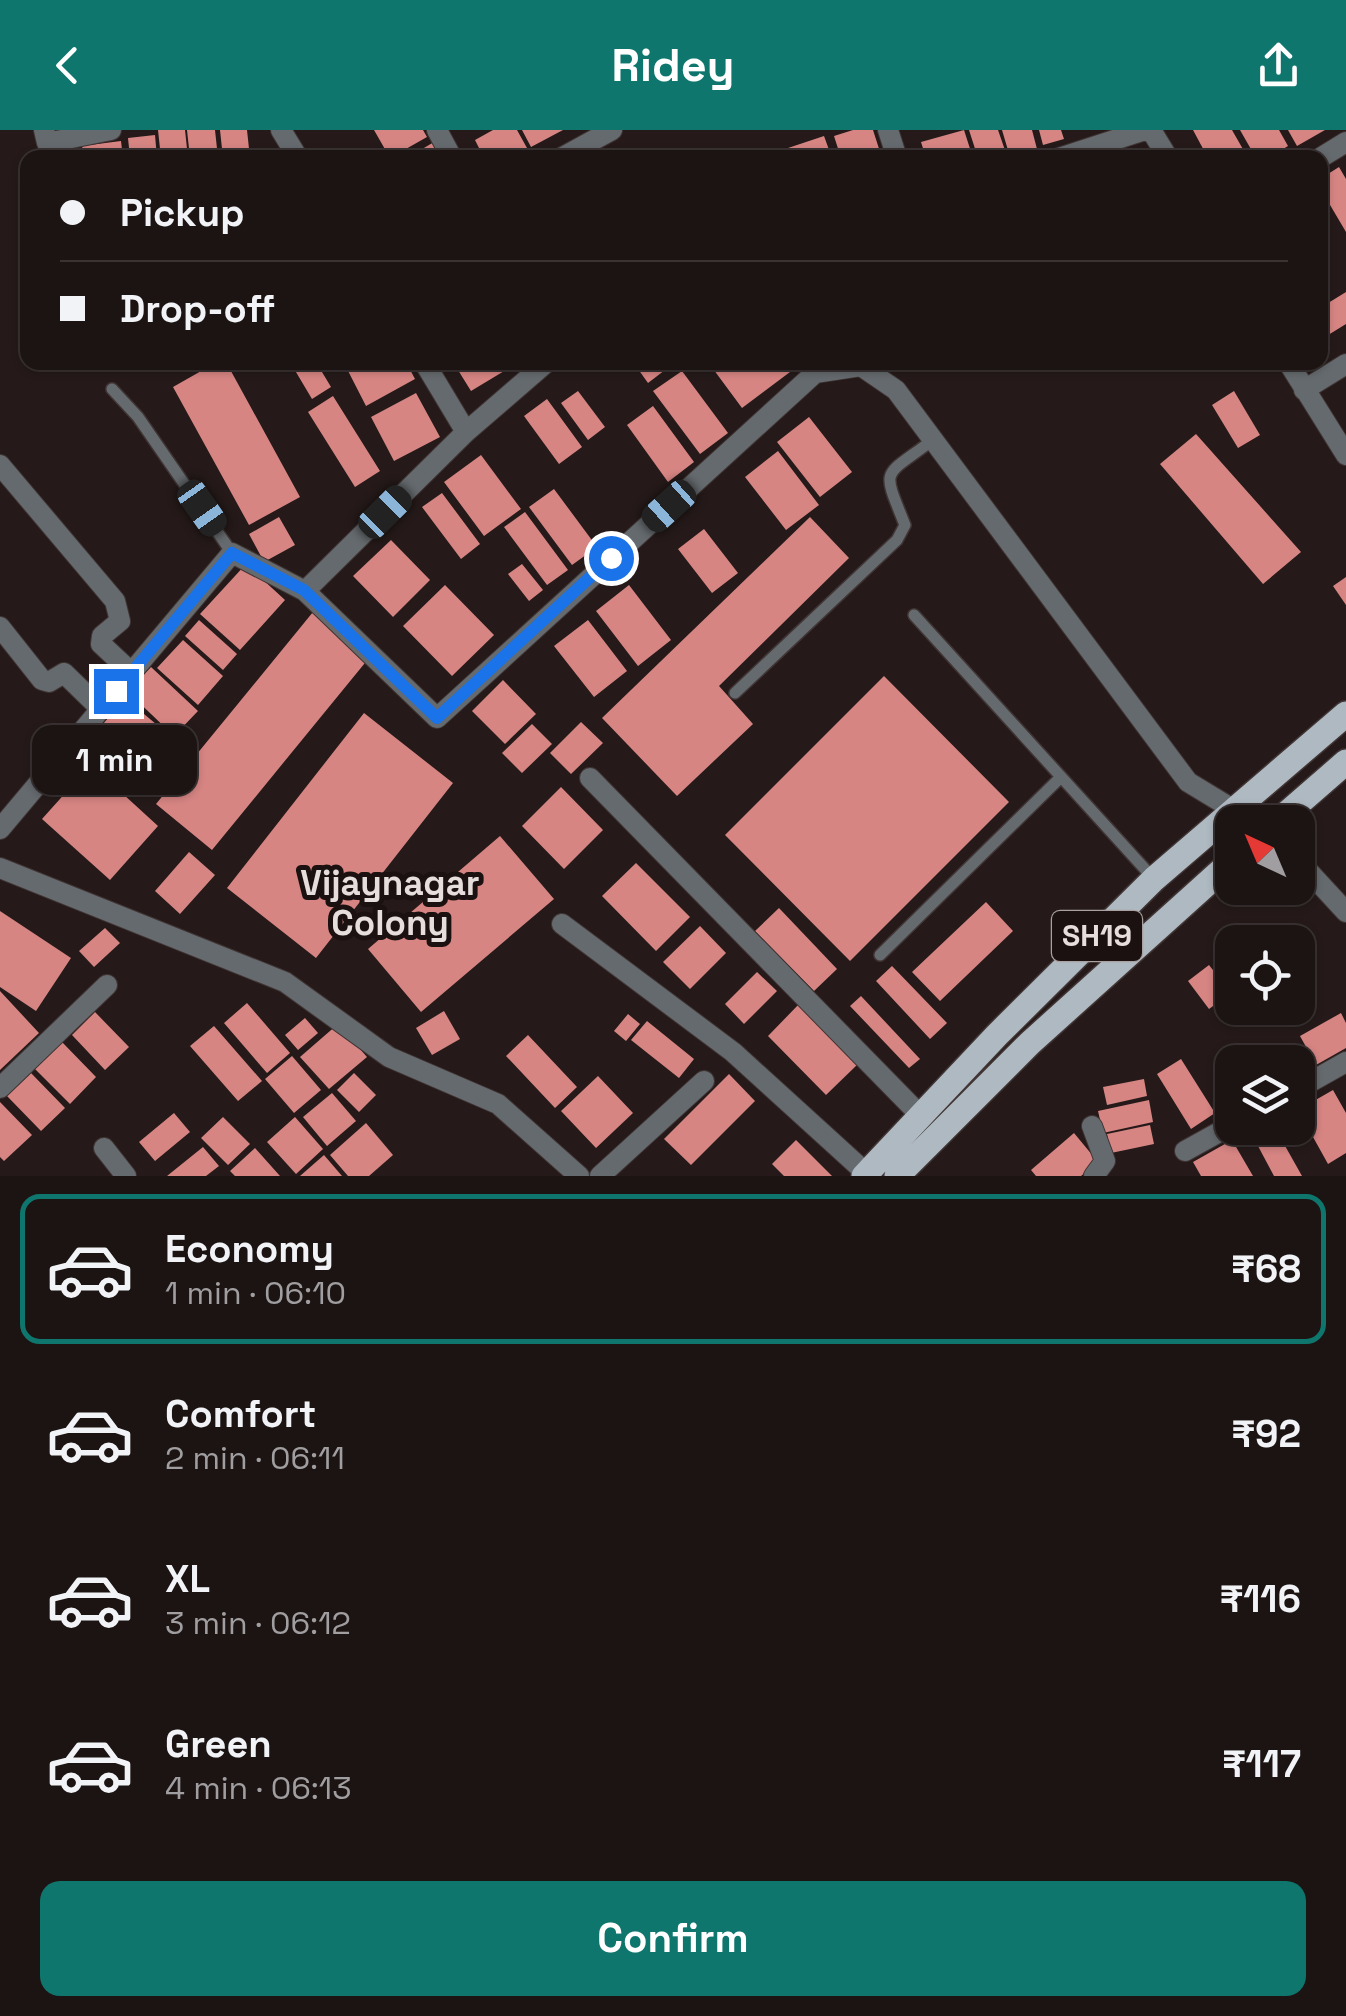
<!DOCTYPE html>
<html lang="en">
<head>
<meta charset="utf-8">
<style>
  :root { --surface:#1c1413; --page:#292121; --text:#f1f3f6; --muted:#a09ea0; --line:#3a3333; --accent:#0f766e }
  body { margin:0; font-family:"Space Grotesk",sans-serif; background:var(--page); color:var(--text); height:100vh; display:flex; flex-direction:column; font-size:38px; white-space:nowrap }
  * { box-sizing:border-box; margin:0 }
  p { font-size:32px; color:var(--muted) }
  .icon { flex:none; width:55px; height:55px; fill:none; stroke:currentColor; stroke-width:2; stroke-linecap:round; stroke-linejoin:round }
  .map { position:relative; height:1046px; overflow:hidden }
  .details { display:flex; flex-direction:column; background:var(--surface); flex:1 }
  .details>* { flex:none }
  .guide { position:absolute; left:20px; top:20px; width:1308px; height:220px; border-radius:20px; box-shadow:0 2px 8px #0004,0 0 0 2px var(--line); display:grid; align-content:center; height:220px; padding:0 40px; background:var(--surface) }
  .needle { width:65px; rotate:316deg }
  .buttons { position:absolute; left:1215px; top:675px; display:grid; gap:20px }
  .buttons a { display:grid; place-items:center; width:100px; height:100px; border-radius:20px; background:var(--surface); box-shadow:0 2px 8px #0004,0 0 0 2px var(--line); font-size:50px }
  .end { position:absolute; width:45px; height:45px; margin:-22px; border:12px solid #1a73e8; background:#fff; box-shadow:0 0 0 5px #fff }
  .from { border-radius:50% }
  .bubble { position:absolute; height:70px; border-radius:20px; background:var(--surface); box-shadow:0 2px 8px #0004,0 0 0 2px var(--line); font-size:32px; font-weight:700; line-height:70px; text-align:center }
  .car { position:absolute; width:30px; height:60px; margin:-30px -15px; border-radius:12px; box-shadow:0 0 8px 2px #0007; background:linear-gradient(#222 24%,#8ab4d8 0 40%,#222 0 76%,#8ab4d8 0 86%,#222 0) }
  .guide b { display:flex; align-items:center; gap:35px; height:95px; font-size:38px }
  .guide b+b { border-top:2px solid var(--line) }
  .guide i { width:25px; height:25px; background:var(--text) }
  ul { padding:18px 0 0; list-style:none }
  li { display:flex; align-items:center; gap:30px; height:150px; margin:0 20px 15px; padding:0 20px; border:5px solid transparent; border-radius:20px }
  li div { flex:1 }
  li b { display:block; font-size:38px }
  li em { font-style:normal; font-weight:700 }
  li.active { border-color:var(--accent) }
  li>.icon { width:90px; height:90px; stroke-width:1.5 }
  .action { display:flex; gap:20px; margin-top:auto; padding:20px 40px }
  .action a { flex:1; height:115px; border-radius:20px; background:var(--accent); color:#fff; font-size:40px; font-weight:700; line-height:115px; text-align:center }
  header { display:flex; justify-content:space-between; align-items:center; height:130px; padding:0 40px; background:var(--accent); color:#fff; font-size:45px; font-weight:700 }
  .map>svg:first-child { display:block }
  .building { fill:#d68583 }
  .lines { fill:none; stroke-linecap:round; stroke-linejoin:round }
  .service-casing { stroke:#403534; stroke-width:14 }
  .minor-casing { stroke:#403534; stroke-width:22 }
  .primary-casing { stroke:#403534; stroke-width:28 }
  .service { stroke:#656a6e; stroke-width:11 }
  .minor { stroke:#656a6e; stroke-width:20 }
  .primary { stroke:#afb9c1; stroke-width:25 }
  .route { stroke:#1a73e8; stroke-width:12 }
  .labels { text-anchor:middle; stroke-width:10; stroke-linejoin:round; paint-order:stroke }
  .shield { fill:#1b1110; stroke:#a9a0a0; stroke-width:2.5 }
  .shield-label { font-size:30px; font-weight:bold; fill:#e6dedd }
  .neighbourhood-label { font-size:35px; font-weight:bold; fill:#e6dedd; stroke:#1b1110 }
</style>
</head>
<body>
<header><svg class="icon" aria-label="back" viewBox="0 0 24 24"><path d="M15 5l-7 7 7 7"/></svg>Ridey<svg class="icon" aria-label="share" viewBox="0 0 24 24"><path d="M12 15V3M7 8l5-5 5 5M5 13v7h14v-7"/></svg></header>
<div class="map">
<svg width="1346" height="1046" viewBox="0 0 1346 1046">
  <rect width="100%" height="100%" fill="#251a19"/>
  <path class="building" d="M 158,0 L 185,0 L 188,28 L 161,28 Z
    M 187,0 L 215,0 L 218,28 L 190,28 Z
    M 220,0 L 247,0 L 250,28 L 223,28 Z
    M 374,0 L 423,0 L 427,7 L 390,28 Z
    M 493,0 L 517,0 L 527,18 L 510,28 L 484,28 L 475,10 Z
    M 522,0 L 563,0 L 531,17 Z
    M 853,0 L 873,0 L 882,28 L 841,28 L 834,6 Z
    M 964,0 L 973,28 L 926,28 L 921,12 Z
    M 969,0 L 998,0 L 1007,26 L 978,28 Z
    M 1002,0 L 1032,0 L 1037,19 L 1010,27 Z
    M 1039,0 L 1061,0 L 1064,9 L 1043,15 Z
    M 1193,0 L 1232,0 L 1248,28 L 1208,28 Z
    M 1240,0 L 1279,0 L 1288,16 L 1269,28 L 1256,28 Z
    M 1288,0 L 1325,0 L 1297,16 Z
    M 155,5 L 157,28 L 130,28 L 128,8 Z
    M 824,6 L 832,28 L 784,28 L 782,20 Z
    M 121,11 L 123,28 L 84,28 L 82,16 Z
    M 434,12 L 443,28 L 407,28 Z
    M 1339,37 L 1346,49 L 1346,102 L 1320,58 L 1320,49 Z
    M 1346,162 L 1346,194 L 1320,210 L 1320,178 Z
    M 217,232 L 226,232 L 300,367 L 249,395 L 173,257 Z
    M 290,232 L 316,232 L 331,257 L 312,269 Z
    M 351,232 L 406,232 L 415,249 L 366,276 L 345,235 Z
    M 453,232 L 519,232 L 471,261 Z
    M 633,232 L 660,232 L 665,240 L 648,253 Z
    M 708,232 L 782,232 L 790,242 L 742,278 Z
    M 682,241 L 728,303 L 700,324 L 653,261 Z
    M 578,261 L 605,297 L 588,310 L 561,273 Z
    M 1234,261 L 1260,305 L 1238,318 L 1212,275 Z
    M 416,263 L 440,307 L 394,331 L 371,287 Z
    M 333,266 L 380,341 L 355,357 L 308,282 Z
    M 547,269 L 582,317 L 559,334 L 524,286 Z
    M 653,276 L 694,332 L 668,352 L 627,295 Z
    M 809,287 L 852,342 L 820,367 L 777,312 Z
    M 1196,304 L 1301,422 L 1263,454 L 1160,334 Z
    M 778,321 L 819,375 L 786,400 L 745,347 Z
    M 481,325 L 521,379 L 484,406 L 444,352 Z
    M 554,359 L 597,417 L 572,435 L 529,377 Z
    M 442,363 L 480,414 L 461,429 L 422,377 Z
    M 525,382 L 568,440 L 547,455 L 504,397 Z
    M 279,387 L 295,415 L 264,432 L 249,404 Z
    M 810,387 L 849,428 L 719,556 L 753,594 L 677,666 L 602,588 Z
    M 704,399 L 738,443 L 712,463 L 678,419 Z
    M 391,410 L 430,450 L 393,487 L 353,446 Z
    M 246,434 L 285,470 L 240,520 L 200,484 Z
    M 522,434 L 543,460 L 529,471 L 508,444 Z
    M 1346,447 L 1346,475 L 1333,456 Z
    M 445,455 L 494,505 L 452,546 L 403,496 Z
    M 629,455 L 671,510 L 638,536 L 596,481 Z
    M 313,482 L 369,528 L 212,720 L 156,674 Z
    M 199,490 L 237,524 L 223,540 L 185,506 Z
    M 588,490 L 627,541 L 594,567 L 554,516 Z
    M 183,510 L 223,546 L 198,575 L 157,538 Z
    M 151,537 L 198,581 L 174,606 L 128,562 Z
    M 884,546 L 1009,672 L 850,831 L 725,705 Z
    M 503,550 L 536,584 L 505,614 L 472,581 Z
    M 125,568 L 169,605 L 125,657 L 81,620 Z
    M 364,583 L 453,653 L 316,828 L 227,758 Z
    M 581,592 L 603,613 L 571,644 L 550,623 Z
    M 532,594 L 552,614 L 522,643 L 502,623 Z
    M 99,642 L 158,696 L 110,750 L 42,689 L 68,660 L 77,667 Z
    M 561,657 L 603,700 L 564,739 L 522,696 Z
    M 500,706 L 554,769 L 421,882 L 368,819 Z
    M 189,722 L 215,745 L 180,784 L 155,761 Z
    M 636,733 L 690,787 L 656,821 L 602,766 Z
    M 986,772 L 1013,801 L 940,871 L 912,842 Z
    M 779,778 L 837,839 L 814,861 L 755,801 Z
    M 0,781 L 71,828 L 36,881 L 0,857 Z
    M 700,796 L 726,823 L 690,859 L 663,832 Z
    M 105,798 L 120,813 L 94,837 L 79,821 Z
    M 1209,835 L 1231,863 L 1209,879 L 1188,851 Z
    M 892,836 L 947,893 L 930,909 L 876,851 Z
    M 757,842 L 777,861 L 744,894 L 725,874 Z
    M 0,861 L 39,903 L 0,940 Z
    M 861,866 L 920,929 L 909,938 L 850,876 Z
    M 247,873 L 290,923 L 267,943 L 224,893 Z
    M 800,873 L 859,933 L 826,965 L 768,906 Z
    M 444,881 L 460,909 L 432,925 L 416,898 Z
    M 95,882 L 129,917 L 105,940 L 72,905 Z
    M 1341,883 L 1346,893 L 1346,918 L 1316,935 L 1300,906 Z
    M 628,884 L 640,894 L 626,911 L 614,901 Z
    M 305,888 L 318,903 L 298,920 L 285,905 Z
    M 647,891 L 694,929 L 679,948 L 631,910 Z
    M 338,894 L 367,927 L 329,959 L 300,927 Z
    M 214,896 L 262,951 L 238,971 L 190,916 Z
    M 528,905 L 577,957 L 555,978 L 506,926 Z
    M 62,912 L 96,947 L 70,974 L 35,939 Z
    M 292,926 L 321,960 L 294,983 L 265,949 Z
    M 1181,929 L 1215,983 L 1191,999 L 1157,944 Z
    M 31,943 L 65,978 L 41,1001 L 7,966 Z
    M 354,943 L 376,965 L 359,982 L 337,960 Z
    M 729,944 L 755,971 L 691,1035 L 664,1009 Z
    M 598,946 L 633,983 L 596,1018 L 561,981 Z
    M 1144,949 L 1147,966 L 1107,975 L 1103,957 Z
    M 1333,960 L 1346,983 L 1346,1023 L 1328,1034 L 1298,980 Z
    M 332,963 L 356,991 L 327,1016 L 303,987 Z
    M 1149,970 L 1153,992 L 1103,1003 L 1098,981 Z
    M 0,972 L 32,1005 L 4,1031 L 0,1027 Z
    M 174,983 L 190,1002 L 155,1031 L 139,1012 Z
    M 223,987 L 250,1014 L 228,1035 L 201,1008 Z
    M 295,987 L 323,1019 L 296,1044 L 267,1012 Z
    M 366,993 L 393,1025 L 369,1046 L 348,1046 L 330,1025 Z
    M 1150,995 L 1154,1014 L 1111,1023 L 1107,1004 Z
    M 1261,998 L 1275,998 L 1302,1046 L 1274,1046 L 1251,1003 Z
    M 1074,1003 L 1098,1032 L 1081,1046 L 1036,1046 L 1031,1040 Z
    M 796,1010 L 832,1046 L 784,1046 L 772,1034 Z
    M 1232,1010 L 1253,1046 L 1201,1046 L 1193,1032 Z
    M 203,1017 L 219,1036 L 206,1046 L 167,1046 Z
    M 255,1018 L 280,1046 L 235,1046 L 230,1041 Z
    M 324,1025 L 342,1046 L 300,1046 Z"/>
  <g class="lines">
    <g class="service-casing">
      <path id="service" d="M 112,259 L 138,287 L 232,423
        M 914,485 L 1154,749
        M 735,563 L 897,410 L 905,395 C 881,335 882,349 934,309
        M 880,825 L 1061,647"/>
    </g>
    <g class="minor-casing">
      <path id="minor" d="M 44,0 L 47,13 L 111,0
        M 281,0 L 298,28
        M 437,0 L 452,28
        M 888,0 L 897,28
        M 1151,0 L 1168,28
        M 561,28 L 612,0
        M 1059,28 L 1145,0
        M 1320,28 L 1346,12
        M 424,232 L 466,302
        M 1288,232 L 1346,325
        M 1304,260 L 1346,234
        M 0,335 L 115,471 L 120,491 L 102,506 L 101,514 L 132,543
        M 305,461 L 466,302 L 547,232
        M 0,497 L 42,550 L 49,552 L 64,543 L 101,579
        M 590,648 L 922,987
        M 0,699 L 232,423 L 305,461 L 437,588 L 815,243 L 861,236 L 896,260 L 1188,652 L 1254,692
        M 1298,730 L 1346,782
        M 0,738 L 285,852 L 389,927 L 498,974 L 579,1046
        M 562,794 L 733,922 L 866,1043
        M 0,958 L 107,855
        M 1298,959 L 1346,932
        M 1092,996 L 1105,1031 L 1094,1046
        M 104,1018 L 126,1046
        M 1185,1021 L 1232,995
        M 600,1046 L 704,951"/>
    </g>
    <g class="primary-casing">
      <path id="primary" d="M 1277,692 L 1346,632
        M 864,1046 L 997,905 L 1154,749 L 1346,584
        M 897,1046 L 1030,913 L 1232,731"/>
    </g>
    <use href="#service" class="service"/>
    <use href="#minor" class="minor"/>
    <use href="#primary" class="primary"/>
  </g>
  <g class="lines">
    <path class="route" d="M 116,561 L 232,423 L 304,460 L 437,588 L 611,428"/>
  </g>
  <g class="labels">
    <rect class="shield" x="1052" y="781" width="90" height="50" rx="8"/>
    <g class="shield-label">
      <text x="1097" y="816">SH19</text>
    </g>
    <g class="neighbourhood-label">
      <text x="390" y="765">Vijaynagar<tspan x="390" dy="40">Colony</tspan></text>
    </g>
  </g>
</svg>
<div class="buttons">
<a><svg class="needle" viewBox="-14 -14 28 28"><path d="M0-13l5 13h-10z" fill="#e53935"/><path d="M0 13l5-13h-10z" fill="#a09ea0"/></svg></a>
<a><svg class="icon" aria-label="locate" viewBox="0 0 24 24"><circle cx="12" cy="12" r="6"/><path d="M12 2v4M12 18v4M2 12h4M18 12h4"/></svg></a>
<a><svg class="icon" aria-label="layers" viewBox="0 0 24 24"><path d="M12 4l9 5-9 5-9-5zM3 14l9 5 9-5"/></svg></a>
</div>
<i class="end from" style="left:611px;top:428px"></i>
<i class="end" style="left:116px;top:561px"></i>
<div class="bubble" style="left:32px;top:595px;width:165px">1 min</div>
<i class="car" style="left:669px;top:376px;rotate:228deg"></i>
<i class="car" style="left:202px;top:378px;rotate:145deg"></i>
<i class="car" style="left:385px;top:382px;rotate:45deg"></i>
<div class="guide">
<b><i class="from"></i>Pickup</b>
<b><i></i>Drop-off</b>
</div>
</div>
<section class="details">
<ul>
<li class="active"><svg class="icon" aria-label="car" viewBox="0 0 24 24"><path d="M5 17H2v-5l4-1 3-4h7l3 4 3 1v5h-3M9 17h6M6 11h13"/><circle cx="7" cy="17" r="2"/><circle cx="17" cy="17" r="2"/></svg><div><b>Economy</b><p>1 min · 06:10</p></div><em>₹68</em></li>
<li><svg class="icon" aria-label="car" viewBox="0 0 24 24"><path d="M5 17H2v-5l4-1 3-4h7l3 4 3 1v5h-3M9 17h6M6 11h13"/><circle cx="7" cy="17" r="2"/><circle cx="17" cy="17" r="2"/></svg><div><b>Comfort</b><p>2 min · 06:11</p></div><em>₹92</em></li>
<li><svg class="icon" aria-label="car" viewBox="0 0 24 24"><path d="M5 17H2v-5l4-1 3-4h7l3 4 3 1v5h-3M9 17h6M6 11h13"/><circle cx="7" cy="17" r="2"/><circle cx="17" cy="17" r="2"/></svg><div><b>XL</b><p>3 min · 06:12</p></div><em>₹116</em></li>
<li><svg class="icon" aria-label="car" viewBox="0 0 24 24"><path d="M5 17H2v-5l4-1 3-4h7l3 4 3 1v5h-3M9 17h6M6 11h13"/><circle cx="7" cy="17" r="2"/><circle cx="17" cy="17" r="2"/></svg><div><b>Green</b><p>4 min · 06:13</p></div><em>₹117</em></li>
</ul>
<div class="action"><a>Confirm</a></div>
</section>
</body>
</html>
